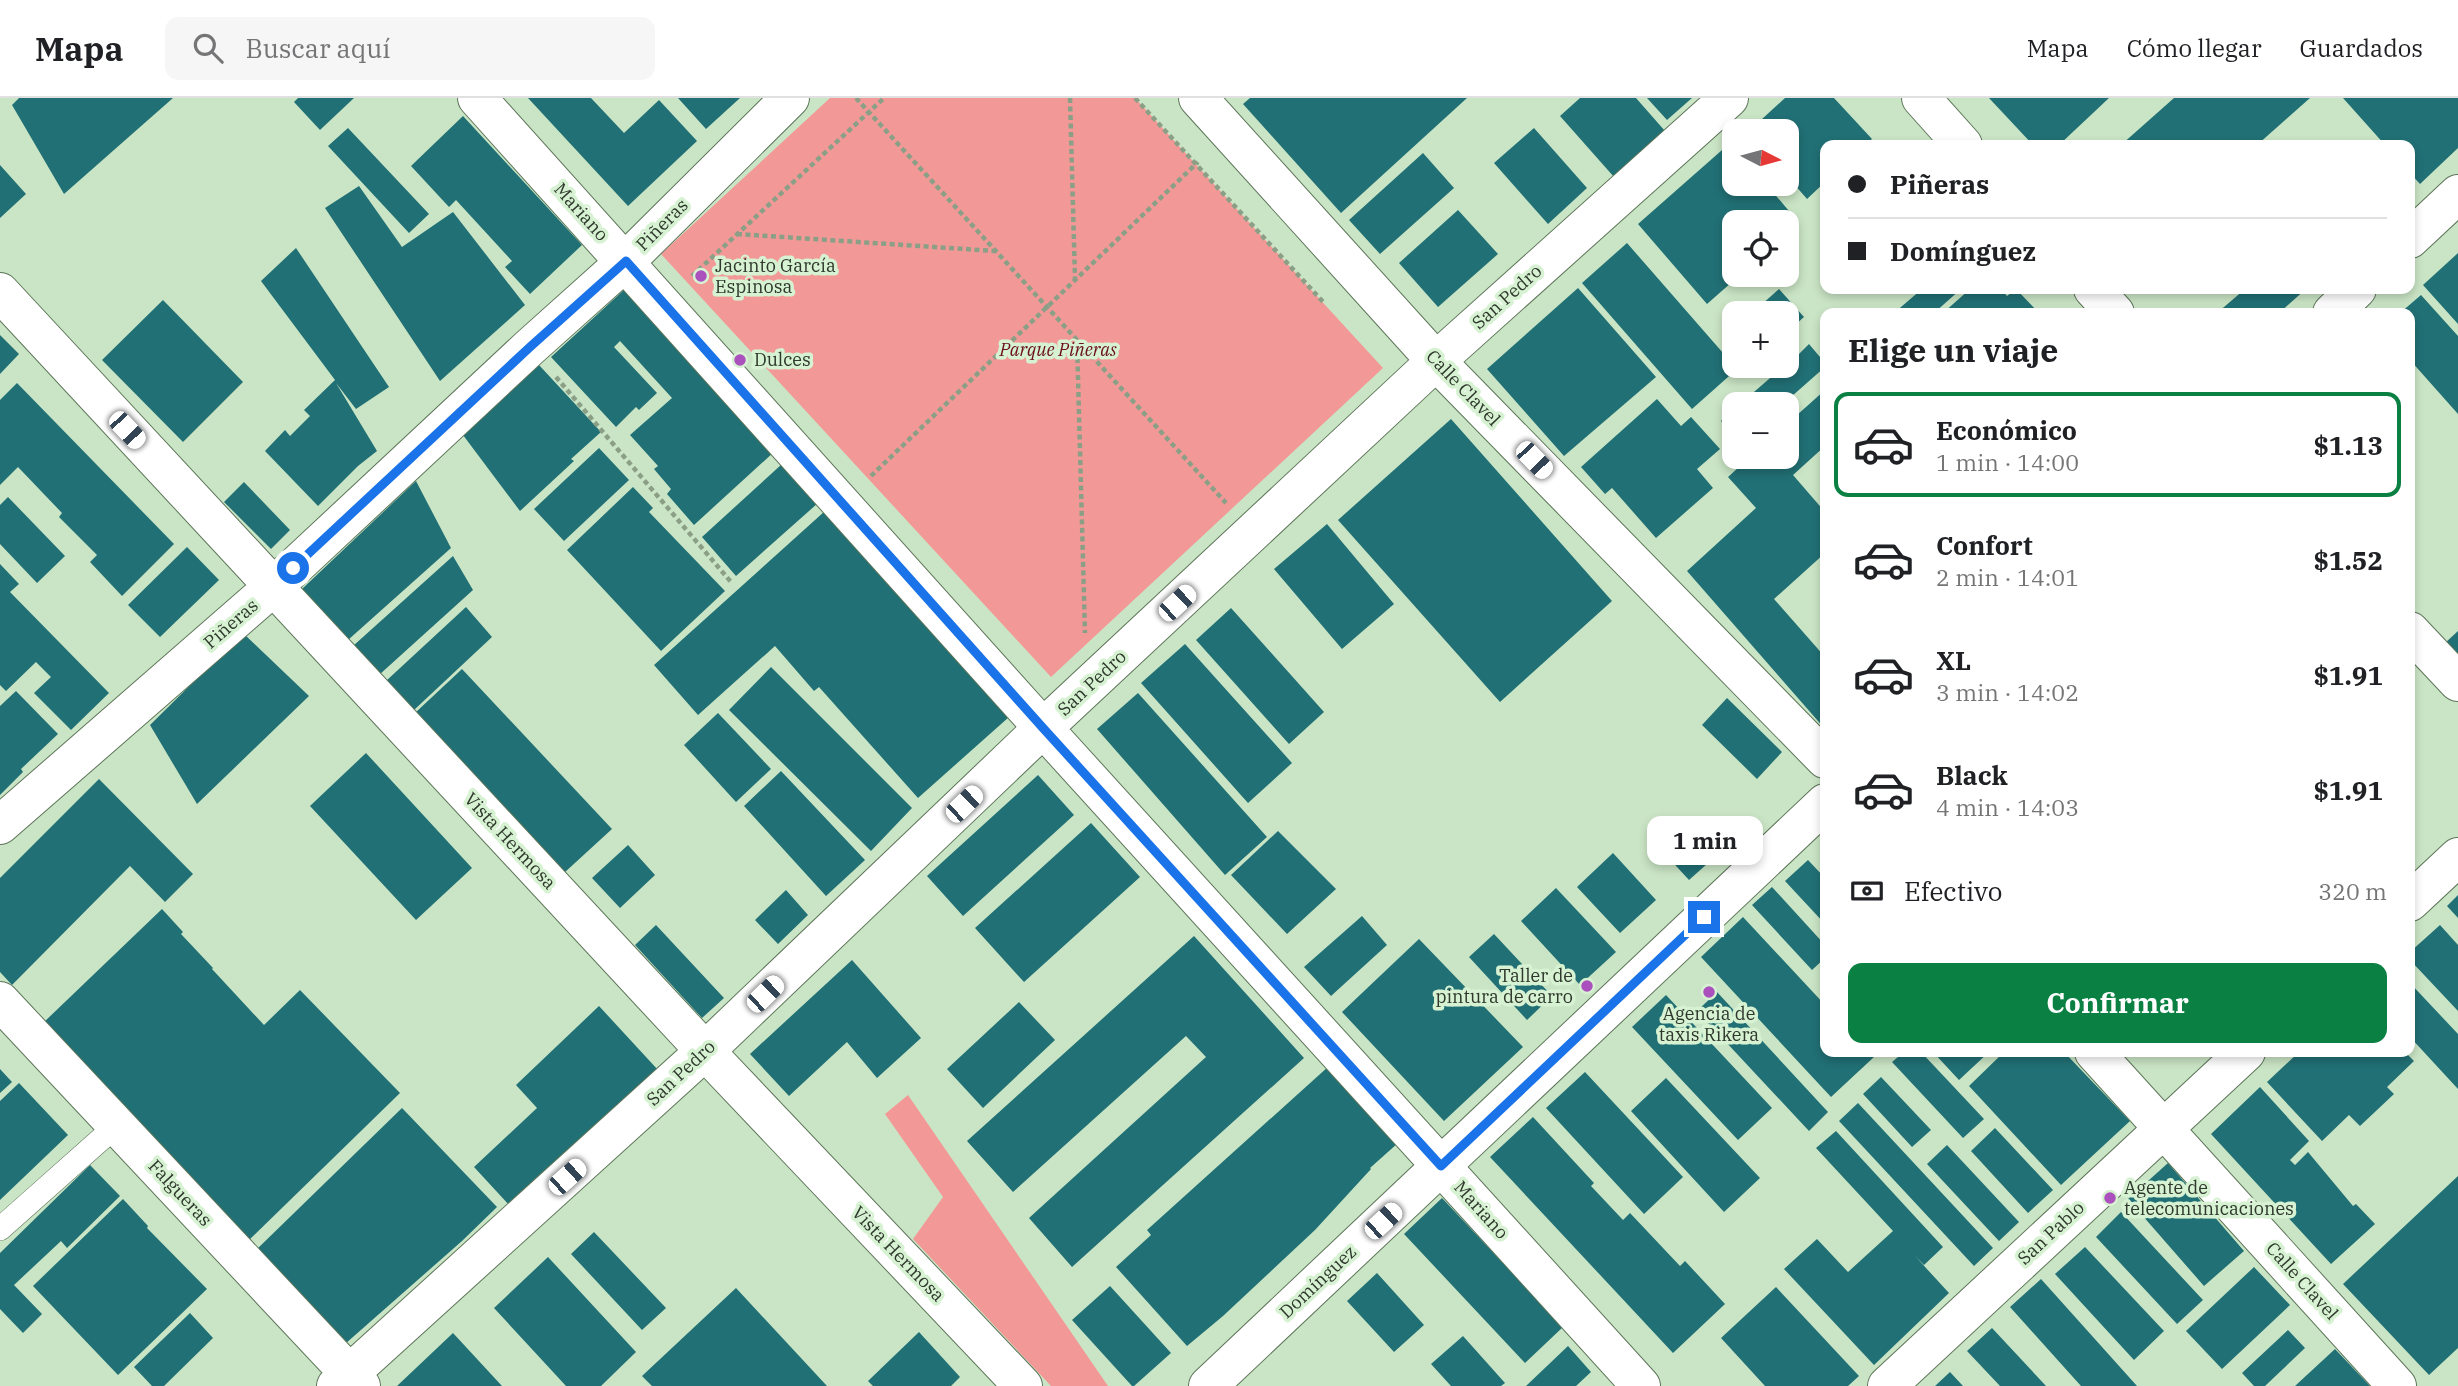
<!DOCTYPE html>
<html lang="es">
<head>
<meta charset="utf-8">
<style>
  :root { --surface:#fff; --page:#f6f6f6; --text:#202124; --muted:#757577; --line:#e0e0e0; --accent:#0b8043 }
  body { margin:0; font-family:"IBM Plex Serif",serif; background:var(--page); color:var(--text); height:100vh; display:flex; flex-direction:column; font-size:26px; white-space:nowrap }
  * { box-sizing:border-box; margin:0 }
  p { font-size:23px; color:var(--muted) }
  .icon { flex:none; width:38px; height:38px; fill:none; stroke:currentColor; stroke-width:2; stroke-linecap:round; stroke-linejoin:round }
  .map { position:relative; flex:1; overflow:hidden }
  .drawer { position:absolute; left:1820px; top:210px; width:595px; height:749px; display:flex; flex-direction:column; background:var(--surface); border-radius:14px; box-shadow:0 4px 10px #0003 }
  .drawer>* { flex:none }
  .guide { position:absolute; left:1820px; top:42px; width:595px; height:154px; border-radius:14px; box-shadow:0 4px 10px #0003; display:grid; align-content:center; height:154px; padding:0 28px; background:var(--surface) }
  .needle { width:46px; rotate:96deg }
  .fabs { position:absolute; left:1722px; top:21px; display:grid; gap:14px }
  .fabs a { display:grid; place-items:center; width:77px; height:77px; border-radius:14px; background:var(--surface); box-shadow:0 4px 10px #0003; font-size:35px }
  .end { position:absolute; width:32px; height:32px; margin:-16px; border:9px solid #1a73e8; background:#fff; box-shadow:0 0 0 4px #fff }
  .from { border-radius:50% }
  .bubble { position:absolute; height:49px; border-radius:14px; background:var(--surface); box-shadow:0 4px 10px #0003; font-size:23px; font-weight:700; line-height:49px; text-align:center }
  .car { position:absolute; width:21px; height:42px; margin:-21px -10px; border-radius:9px; box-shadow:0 0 5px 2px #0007; background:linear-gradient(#fff 24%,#345 0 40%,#fff 0 76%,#345 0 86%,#fff 0) }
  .guide b { display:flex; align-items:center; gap:24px; height:66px; font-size:26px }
  .guide b+b { border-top:2px solid var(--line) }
  .guide i { width:18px; height:18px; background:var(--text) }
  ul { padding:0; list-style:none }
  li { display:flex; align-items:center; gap:21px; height:105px; margin:0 14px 10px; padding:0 14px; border:4px solid transparent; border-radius:14px }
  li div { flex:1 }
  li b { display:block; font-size:26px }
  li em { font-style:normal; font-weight:700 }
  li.current { border-color:var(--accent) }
  li>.icon { width:63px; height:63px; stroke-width:1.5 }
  h2 { padding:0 28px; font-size:32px; line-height:84px }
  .pay { display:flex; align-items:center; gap:18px; height:77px; padding:0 28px; font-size:26px }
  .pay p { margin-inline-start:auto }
  .button { display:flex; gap:14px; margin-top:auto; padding:14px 28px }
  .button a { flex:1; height:80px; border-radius:14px; background:var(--accent); color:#fff; font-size:28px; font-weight:700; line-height:80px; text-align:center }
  header { display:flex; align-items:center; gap:42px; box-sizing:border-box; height:98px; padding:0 35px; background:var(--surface); border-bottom:2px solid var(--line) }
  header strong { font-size:33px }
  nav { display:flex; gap:38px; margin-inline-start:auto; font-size:24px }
  .search { width:490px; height:63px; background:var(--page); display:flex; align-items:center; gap:18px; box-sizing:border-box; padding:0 24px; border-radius:14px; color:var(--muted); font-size:26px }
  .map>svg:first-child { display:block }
  .green { fill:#f29997 }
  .building { fill:#217075 }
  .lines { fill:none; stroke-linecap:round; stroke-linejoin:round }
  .service-casing { stroke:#5d7559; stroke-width:24 }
  .minor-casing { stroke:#5d7559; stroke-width:40 }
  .path { stroke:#8b9f87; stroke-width:4.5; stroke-dasharray:5 3.5; stroke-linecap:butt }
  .service { stroke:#fff; stroke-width:23 }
  .minor { stroke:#fff; stroke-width:38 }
  .route { stroke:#1a73e8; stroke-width:9 }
  .poi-dot { fill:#ab51bd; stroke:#d7f2d2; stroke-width:2.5 }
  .labels { text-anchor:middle; stroke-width:7; stroke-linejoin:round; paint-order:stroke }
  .street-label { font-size:18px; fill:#2e382c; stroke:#d7f2d2 }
  .poi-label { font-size:18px; fill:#2e382c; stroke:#d7f2d2; text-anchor:start }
  .park-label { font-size:18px; font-style:italic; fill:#6b111c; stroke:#d7f2d2 }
</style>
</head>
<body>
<header>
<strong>Mapa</strong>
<div class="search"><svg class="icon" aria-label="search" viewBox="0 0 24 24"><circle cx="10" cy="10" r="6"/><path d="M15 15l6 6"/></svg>Buscar aquí</div>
<nav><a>Mapa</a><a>Cómo llegar</a><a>Guardados</a></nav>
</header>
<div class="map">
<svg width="2458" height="1288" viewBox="0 0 2458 1288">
  <rect width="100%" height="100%" fill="#cae5c5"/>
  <path class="green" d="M 830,0 L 1135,0 L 1383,270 L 1051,579 L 661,156 Z
    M 908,997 L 1108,1288 L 1051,1288 L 913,1141 L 943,1099 L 885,1016 Z"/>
  <path class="building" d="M 19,0 L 173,0 L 64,96 L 12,7 Z
    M 298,0 L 354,0 L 320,32 L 294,4 Z
    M 528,0 L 591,0 L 624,35 L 659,2 L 697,43 L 628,108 Z
    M 678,0 L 740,0 L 706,31 Z
    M 1250,0 L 1467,0 L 1341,115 L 1243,6 Z
    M 1580,0 L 1636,0 L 1665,33 L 1614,79 L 1560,18 Z
    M 1647,0 L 1692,0 L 1667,22 Z
    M 1785,0 L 1834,0 L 1872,41 L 1865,47 L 1825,47 L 1825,84 L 1807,101 L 1787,78 L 1787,33 L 1749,33 Z
    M 1989,0 L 2109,0 L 2059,47 L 2033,47 Z
    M 2174,0 L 2310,0 L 2257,47 L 2121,47 Z
    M 2343,0 L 2458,0 L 2458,50 L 2420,86 L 2410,75 L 2410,47 L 2385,47 Z
    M 463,18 L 582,147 L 530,196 L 505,169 L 512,163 L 456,102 L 449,109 L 411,68 Z
    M 348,30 L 429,116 L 409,135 L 328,48 Z
    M 1534,30 L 1587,90 L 1548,126 L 1494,65 Z
    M 1730,45 L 1734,49 L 1734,86 L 1766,86 L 1789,113 L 1776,124 L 1734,124 L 1734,177 L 1740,177 L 1707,206 L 1638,126 Z
    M 1423,55 L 1454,90 L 1380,156 L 1349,122 Z
    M 0,67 L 26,96 L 0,120 Z
    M 359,88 L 402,149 L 453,114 L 525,207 L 440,283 L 325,110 Z
    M 1458,112 L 1498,156 L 1438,209 L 1399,165 Z
    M 1627,145 L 1737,271 L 1692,311 L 1582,185 Z
    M 296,150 L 389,289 L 356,311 L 336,285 L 377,353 L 358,368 L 318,408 L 265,353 L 285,332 L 290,338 L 310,318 L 304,312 L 335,282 L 261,183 Z
    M 2458,155 L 2458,226 L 2423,187 Z
    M 1578,190 L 1656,279 L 1564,358 L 1487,271 Z
    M 625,191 L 775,353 L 694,427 L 667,396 L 671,391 L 654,371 L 658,368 L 630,337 L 672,300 L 620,243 L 614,249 L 657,295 L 639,312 L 636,309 L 616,329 L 551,259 Z
    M 1779,191 L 1804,219 L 1787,234 L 1787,215 L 1752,215 Z
    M 1922,191 L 1961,191 L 1934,215 L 1894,215 Z
    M 1970,191 L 2001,191 L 2007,198 L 2016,191 L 2039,215 L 1943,215 Z
    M 2245,191 L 2306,191 L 2279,215 L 2217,215 Z
    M 2421,197 L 2458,238 L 2458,316 L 2410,262 L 2410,215 L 2400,215 Z
    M 163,202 L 243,284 L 183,344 L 102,262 Z
    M 0,237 L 19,256 L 0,276 Z
    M 1809,246 L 1825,265 L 1825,269 L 1783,306 L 1740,306 L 1784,268 L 1787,268 Z
    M 539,267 L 601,334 L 571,361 L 574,363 L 520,413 L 463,337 Z
    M 17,285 L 174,446 L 122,498 L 90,464 L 97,457 L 59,419 L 62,415 L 18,369 L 0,387 L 0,302 Z
    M 1825,292 L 1825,348 L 1793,377 L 1825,414 L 1825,455 L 1774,501 L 1825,559 L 1825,631 L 1687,473 L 1756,410 L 1728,379 L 1750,359 L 1787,359 L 1787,326 Z
    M 1657,301 L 1681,328 L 1691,319 L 1720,351 L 1697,371 L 1713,390 L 1656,440 L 1612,390 L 1605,396 L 1581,369 Z
    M 1734,311 L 1734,339 L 1721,323 Z
    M 1451,321 L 1612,503 L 1500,604 L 1338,422 Z
    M 599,350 L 629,382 L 564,443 L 534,411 Z
    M 782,366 L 818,405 L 736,478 L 702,439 Z
    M 416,383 L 451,450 L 348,542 L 302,491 Z
    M 244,384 L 290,432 L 271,451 L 224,404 Z
    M 633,389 L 653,410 L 649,414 L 725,493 L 661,553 L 567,452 Z
    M 8,399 L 65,458 L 37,485 L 0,446 L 0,407 Z
    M 825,413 L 1009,619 L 918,700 L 819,589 L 814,593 L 775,548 L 698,617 L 654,567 Z
    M 1327,426 L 1394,506 L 1342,551 L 1274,471 Z
    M 187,449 L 219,482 L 160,539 L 128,507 Z
    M 453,458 L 473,492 L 379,577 L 353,548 Z
    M 0,466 L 19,486 L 10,494 L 109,595 L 71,632 L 34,595 L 51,579 L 36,564 L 6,593 L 0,587 Z
    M 466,509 L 492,539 L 414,612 L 386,583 Z
    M 1231,510 L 1324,614 L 1289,646 L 1196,542 Z
    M 2458,533 L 2458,560 L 2445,545 Z
    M 243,535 L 309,598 L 197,706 L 150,627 Z
    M 1185,546 L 1292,665 L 1248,705 L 1141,585 Z
    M 771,569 L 912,710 L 871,753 L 729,612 Z
    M 462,571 L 612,731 L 564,775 L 415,615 Z
    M 16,593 L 58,636 L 21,671 L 23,674 L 0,697 L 0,608 Z
    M 1138,595 L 1267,739 L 1225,777 L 1097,631 Z
    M 1727,600 L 1782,654 L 1757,681 L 1702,627 Z
    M 718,615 L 771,671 L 736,704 L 684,647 Z
    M 366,655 L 472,770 L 416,822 L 310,708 Z
    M 781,673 L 865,762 L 826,798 L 744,708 Z
    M 1038,677 L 1074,717 L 963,818 L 927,778 Z
    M 99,681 L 193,776 L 165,804 L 130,768 L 12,887 L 0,874 L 0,780 Z
    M 1701,724 L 1725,750 L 1689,782 L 1665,756 Z
    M 1091,725 L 1140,779 L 1024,884 L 975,830 Z
    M 1278,733 L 1336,791 L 1287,836 L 1231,777 Z
    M 628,747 L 655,777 L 620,810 L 592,780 Z
    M 1613,755 L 1656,802 L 1620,835 L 1577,789 Z
    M 1808,762 L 1825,780 L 1825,826 L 1785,783 Z
    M 1772,789 L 1825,847 L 1825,860 L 1812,872 L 1752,807 Z
    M 1556,790 L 1616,854 L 1580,887 L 1521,823 Z
    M 786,792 L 808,817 L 778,846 L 755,822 Z
    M 2458,797 L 2458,820 L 2447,808 Z
    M 162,811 L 183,834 L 181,836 L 213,870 L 212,871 L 264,927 L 300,892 L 400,995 L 249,1142 L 42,926 Z
    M 1362,818 L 1387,847 L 1331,898 L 1304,869 Z
    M 1743,819 L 1825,907 L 1825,954 L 1868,954 L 1874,959 L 1831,999 L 1701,859 Z
    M 656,827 L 724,900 L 702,920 L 635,847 Z
    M 2440,827 L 2458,847 L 2458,913 L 2410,862 L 2410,854 Z
    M 1494,836 L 1552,898 L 1527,922 L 1469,859 Z
    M 1194,838 L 1304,960 L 1072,1169 L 1029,1120 L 1206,959 L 1186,938 L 1013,1094 L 967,1043 Z
    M 1419,841 L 1523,949 L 1444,1023 L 1342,914 Z
    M 852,862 L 921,940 L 877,980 L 847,944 L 789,998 L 750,956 Z
    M 2410,885 L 2458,936 L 2458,991 L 2410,939 Z
    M 1717,894 L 1828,1014 L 1809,1033 L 1697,913 Z
    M 1666,897 L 1772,1010 L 1738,1042 L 1632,929 Z
    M 1019,904 L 1055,942 L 983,1010 L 947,971 Z
    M 599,908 L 658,972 L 511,1109 L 474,1069 L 537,1010 L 516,987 Z
    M 1904,954 L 1921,954 L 1984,1021 L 1963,1040 L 1892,964 Z
    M 1933,954 L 1989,954 L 1959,982 Z
    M 2004,954 L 2064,954 L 2130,1023 L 2061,1087 L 1969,988 Z
    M 2299,954 L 2405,954 L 2414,963 L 2387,989 L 2394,996 L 2360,1028 L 2349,1017 L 2322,1043 L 2267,984 Z
    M 1329,968 L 1398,1045 L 1370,1070 L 1371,1071 L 1315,1132 L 1223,1218 L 1187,1248 L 1116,1169 L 1151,1137 L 1147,1132 Z
    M 0,971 L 12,984 L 0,995 Z
    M 1585,974 L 1683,1079 L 1644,1116 L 1546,1010 Z
    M 1881,979 L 1931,1032 L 1912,1049 L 1863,996 Z
    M 1666,980 L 1760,1080 L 1724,1114 L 1631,1013 Z
    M 19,985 L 68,1037 L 0,1102 L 0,1003 Z
    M 2260,989 L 2309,1043 L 2290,1062 L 2295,1067 L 2308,1054 L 2353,1108 L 2356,1106 L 2375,1126 L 2331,1166 L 2211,1036 Z
    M 1858,1005 L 1993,1150 L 1974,1168 L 1839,1023 Z
    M 402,1010 L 497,1109 L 462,1143 L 345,1246 L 255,1153 Z
    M 1533,1019 L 1594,1085 L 1591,1088 L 1623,1122 L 1630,1115 L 1680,1168 L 1685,1163 L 1725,1206 L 1673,1255 L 1490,1059 Z
    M 1995,1030 L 2053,1092 L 2028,1115 L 1971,1053 Z
    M 1836,1033 L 1943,1149 L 1924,1167 L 1915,1158 L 1949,1195 L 1874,1267 L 1784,1171 L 1817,1141 L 1848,1174 L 1893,1133 L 1816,1050 Z
    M 1947,1047 L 2019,1124 L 1999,1143 L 1927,1066 Z
    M 2168,1065 L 2244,1153 L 2204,1188 L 2128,1101 Z
    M 90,1067 L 120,1098 L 67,1150 L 61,1143 L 14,1187 L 42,1216 L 23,1235 L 0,1211 L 0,1155 Z
    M 2458,1078 L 2458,1250 L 2429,1277 L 2343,1186 Z
    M 1442,1100 L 1563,1229 L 1525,1265 L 1404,1136 Z
    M 123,1101 L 148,1128 L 147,1130 L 207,1191 L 118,1277 L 33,1188 Z
    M 2121,1114 L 2203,1202 L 2177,1226 L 2096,1139 Z
    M 594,1134 L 666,1210 L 642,1232 L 571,1156 Z
    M 2085,1149 L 2164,1233 L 2134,1262 L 2055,1176 Z
    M 548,1159 L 636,1254 L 601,1288 L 566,1288 L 494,1210 Z
    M 2254,1169 L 2290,1207 L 2222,1271 L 2186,1233 Z
    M 1377,1175 L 1424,1227 L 1394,1254 L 1347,1203 Z
    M 2041,1181 L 2137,1288 L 2081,1288 L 2010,1209 Z
    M 1110,1188 L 1171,1255 L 1134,1288 L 1132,1288 L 1072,1222 Z
    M 1776,1189 L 1859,1278 L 1848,1288 L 1765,1288 L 1721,1240 Z
    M 736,1190 L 827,1288 L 652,1288 L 642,1278 Z
    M 190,1215 L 213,1240 L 164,1288 L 152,1288 L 134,1269 Z
    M 1992,1230 L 2046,1288 L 2000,1288 L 1967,1253 Z
    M 2288,1232 L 2305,1250 L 2265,1288 L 2254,1288 L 2242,1275 Z
    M 919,1234 L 960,1279 L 951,1288 L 873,1288 L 868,1283 Z
    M 453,1235 L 502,1288 L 397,1288 Z
    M 1463,1238 L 1505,1285 L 1501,1288 L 1451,1288 L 1431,1266 Z
    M 1568,1248 L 1591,1274 L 1576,1288 L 1526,1288 Z
    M 2335,1251 L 2370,1288 L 2295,1288 Z
    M 1950,1274 L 1963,1288 L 1935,1288 Z"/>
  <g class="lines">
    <g class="service-casing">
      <path id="service" d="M 0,1131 L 117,1027"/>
    </g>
    <g class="minor-casing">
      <path id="minor" d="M 477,0 L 1043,630 L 1641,1288
        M 1198,0 L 1436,263 L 1825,661
        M 1921,0 L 1963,47
        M 2410,141 L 2458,96
        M 2093,191 L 2115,215
        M 0,194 L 705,953 L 1023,1288
        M 2332,215 L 2357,191
        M 2410,533 L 2458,584
        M 0,727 L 273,489 L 530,249 L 626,163 L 790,0
        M 2410,804 L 2458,759
        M 0,903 L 361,1288
        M 2094,954 L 2397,1288
        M 336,1288 L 705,953 L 1043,630 L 1436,263 L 1729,0
        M 1208,1288 L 1825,705
        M 1887,1288 L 2246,954"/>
    </g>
    <path class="path" d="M 856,0 L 1226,405
      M 1070,0 L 1075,181
      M 1135,0 L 1325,206
      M 737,136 L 995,153
      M 692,178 L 884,0
      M 1077,243 L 1085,535
      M 556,279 L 731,484
      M 871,378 L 1198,64"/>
    <use href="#service" class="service"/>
    <use href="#minor" class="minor"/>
  </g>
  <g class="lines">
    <path class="route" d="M 293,470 L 530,249 L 626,163 L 1043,630 L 1441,1068 L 1704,819"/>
  </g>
  <g class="poi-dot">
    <circle cx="701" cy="178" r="7"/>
    <circle cx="740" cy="262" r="7"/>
    <circle cx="1587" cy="888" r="7"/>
    <circle cx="1709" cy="894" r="7"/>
    <circle cx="2110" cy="1100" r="7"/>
  </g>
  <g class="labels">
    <g class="street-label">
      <text transform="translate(581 114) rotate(48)" y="6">Mariano</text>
      <text transform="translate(662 127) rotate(-45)" y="6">Piñeras</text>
      <text transform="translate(1507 199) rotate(-42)" y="6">San Pedro</text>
      <text transform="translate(1463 290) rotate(46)" y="6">Calle Clavel</text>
      <text transform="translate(231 526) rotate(-41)" y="6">Piñeras</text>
      <text transform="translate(1092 585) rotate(-43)" y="6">San Pedro</text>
      <text transform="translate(510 743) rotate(47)" y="6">Vista Hermosa</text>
      <text transform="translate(681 975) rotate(-43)" y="6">San Pedro</text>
      <text transform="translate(180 1095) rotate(47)" y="6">Falgueras</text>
      <text transform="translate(1481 1112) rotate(48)" y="6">Mariano</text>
      <text transform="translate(2051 1135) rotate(-43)" y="6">San Pablo</text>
      <text transform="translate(898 1156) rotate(46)" y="6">Vista Hermosa</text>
      <text transform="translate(2302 1183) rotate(48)" y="6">Calle Clavel</text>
      <text transform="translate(1318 1184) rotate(-43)" y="6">Domínguez</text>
    </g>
    <g class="poi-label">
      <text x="715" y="174">Jacinto García<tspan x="715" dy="21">Espinosa</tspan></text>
      <text x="754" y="268">Dulces</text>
      <text x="1573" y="884" text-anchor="end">Taller de<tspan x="1573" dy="21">pintura de carro</tspan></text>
      <text x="1709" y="922" text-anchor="middle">Agencia de<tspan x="1709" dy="21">taxis Rikera</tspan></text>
      <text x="2124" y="1096">Agente de<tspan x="2124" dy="21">telecomunicaciones</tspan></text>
    </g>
    <g class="park-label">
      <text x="1058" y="258">Parque Piñeras</text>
    </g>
  </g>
</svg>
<div class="fabs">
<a><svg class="needle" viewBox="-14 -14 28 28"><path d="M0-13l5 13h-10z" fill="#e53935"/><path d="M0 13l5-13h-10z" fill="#757577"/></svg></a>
<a><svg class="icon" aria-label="locate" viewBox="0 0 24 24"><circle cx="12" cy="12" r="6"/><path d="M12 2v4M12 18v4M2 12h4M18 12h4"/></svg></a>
<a>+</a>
<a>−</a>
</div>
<i class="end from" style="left:293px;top:470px"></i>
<i class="end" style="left:1704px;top:819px"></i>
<div class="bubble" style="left:1647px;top:718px;width:116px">1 min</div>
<i class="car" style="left:127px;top:332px;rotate:137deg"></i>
<i class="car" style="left:1534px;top:362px;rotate:136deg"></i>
<i class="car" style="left:1177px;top:505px;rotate:47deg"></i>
<i class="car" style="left:964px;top:706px;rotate:46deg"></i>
<i class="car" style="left:765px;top:896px;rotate:46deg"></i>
<i class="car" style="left:567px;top:1079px;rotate:48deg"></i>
<i class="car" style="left:1383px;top:1123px;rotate:47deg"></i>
<div class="guide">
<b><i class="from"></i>Piñeras</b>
<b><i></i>Domínguez</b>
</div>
<section class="drawer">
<h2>Elige un viaje</h2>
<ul>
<li class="current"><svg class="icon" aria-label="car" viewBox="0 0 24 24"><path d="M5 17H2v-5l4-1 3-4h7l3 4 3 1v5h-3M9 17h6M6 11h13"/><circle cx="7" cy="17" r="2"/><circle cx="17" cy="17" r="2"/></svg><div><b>Económico</b><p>1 min · 14:00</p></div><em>$1.13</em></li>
<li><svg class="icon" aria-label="car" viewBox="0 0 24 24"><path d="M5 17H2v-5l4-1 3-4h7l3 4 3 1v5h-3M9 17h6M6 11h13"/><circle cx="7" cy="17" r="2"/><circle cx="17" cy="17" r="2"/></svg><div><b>Confort</b><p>2 min · 14:01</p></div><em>$1.52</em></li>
<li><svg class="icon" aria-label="car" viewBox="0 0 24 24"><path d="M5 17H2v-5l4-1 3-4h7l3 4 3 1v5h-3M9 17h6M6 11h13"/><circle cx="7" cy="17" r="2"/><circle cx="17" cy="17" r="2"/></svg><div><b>XL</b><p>3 min · 14:02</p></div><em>$1.91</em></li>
<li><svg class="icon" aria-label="car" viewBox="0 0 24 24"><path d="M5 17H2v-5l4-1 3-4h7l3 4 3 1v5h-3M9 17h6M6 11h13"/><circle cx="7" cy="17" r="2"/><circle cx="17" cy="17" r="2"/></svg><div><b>Black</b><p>4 min · 14:03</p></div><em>$1.91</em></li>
</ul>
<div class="pay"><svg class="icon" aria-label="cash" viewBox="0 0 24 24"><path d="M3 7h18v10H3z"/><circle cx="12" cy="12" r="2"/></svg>Efectivo<p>320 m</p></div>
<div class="button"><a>Confirmar</a></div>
</section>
</div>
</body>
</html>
